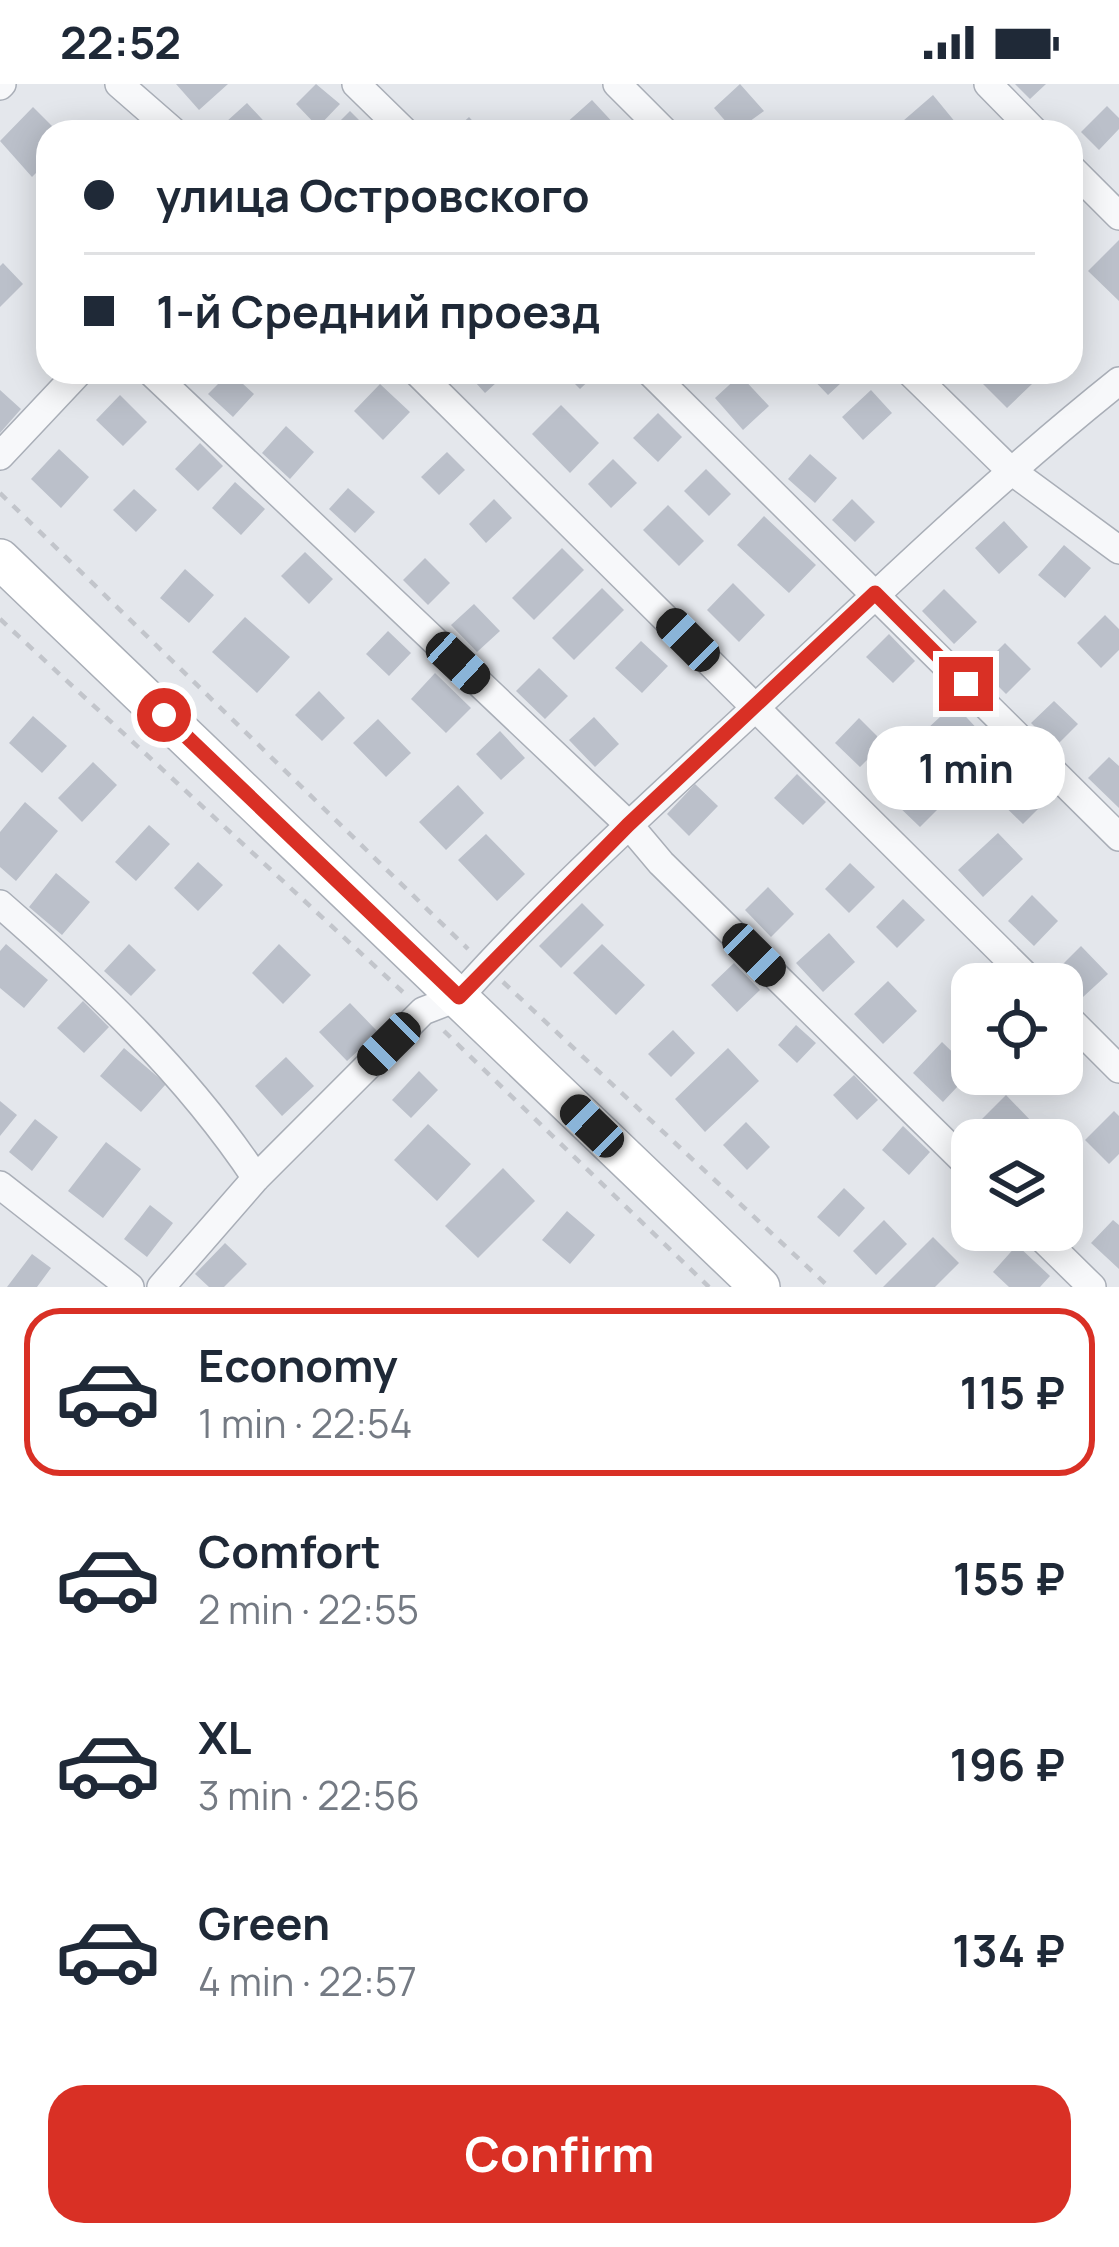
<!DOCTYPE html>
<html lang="en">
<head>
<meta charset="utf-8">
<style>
  :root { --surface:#fff; --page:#f6f6f7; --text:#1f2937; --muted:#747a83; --line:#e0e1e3; --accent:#d93025 }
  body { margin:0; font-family:Manrope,sans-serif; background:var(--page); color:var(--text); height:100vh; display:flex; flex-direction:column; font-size:45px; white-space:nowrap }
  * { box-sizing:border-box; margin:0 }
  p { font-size:39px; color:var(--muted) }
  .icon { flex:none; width:66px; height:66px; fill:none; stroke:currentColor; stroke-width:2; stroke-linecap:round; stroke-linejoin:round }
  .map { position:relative; height:1203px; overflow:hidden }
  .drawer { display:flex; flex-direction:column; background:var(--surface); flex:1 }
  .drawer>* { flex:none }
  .banner { position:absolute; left:36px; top:36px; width:1047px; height:264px; border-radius:36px; box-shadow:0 6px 30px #0003; display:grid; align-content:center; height:264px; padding:0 48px; background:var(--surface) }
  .fabs { position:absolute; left:951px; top:879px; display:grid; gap:24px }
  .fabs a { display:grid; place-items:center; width:132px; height:132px; border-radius:24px; background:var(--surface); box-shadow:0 6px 30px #0003; font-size:60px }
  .end { position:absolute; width:54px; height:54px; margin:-27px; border:15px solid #d93025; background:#fff; box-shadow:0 0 0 6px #fff }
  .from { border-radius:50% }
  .bubble { position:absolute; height:84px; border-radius:36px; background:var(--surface); box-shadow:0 6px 30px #0003; font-size:39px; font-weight:700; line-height:84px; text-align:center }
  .car { position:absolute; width:36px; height:72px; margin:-36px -18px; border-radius:15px; box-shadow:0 0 9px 3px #0007; background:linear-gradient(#222 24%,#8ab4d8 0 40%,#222 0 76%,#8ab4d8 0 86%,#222 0) }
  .banner b { display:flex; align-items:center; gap:42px; height:114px; font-size:45px }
  .banner b+b { border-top:3px solid var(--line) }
  .banner i { width:30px; height:30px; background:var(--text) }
  ul { padding:21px 0 0; list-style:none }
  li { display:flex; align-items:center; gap:36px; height:168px; margin:0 24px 18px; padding:0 24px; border:6px solid transparent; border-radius:36px }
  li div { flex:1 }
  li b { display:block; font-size:45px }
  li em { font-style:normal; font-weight:700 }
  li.active { border-color:var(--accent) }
  li>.icon { width:108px; height:108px; stroke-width:1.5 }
  .action { display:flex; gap:24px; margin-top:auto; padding:24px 48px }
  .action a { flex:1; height:138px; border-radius:36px; background:var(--accent); color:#fff; font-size:48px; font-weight:700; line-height:138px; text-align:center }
  .status { display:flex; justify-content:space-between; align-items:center; height:84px; padding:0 60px; background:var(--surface); direction:ltr }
  .status svg { height:33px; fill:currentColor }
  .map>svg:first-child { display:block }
  .building { fill:#bbc0ca }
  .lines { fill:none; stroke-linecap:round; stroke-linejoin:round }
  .street-casing { stroke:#a9aeb7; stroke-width:30 }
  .secondary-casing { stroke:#a9aeb7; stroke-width:42 }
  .path { stroke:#c2c5cb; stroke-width:4.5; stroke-dasharray:9 9; stroke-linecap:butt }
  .street { stroke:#f7f8fa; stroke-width:27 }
  .secondary { stroke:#fff; stroke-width:39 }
  .route { stroke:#d93025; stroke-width:15 }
</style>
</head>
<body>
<div class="status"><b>22:52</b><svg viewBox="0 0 49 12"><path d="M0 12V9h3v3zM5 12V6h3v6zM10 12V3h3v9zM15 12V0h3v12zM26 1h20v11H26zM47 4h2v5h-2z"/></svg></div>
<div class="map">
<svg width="1119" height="1203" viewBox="0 0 1119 1203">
  <rect width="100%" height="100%" fill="#e4e7ec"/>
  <path class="building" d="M 176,0 L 228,0 L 199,26 Z
    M 316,0 L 340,20 L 318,43 L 296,20 Z
    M 740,0 L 764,27 L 735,48 L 714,24 Z
    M 1015,0 L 1046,0 L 1030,15 Z
    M 933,11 L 956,39 L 945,48 L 913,48 L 903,37 Z
    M 592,16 L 617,43 L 612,48 L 571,48 L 564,41 Z
    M 247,19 L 274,48 L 215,48 Z
    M 1107,22 L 1119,34 L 1119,45 L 1099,66 L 1081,48 Z
    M 33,23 L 58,48 L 48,48 L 48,77 L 32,93 L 0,57 Z
    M 350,27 L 371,48 L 329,48 Z
    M 469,33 L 483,48 L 453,48 Z
    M 1119,156 L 1119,217 L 1088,187 Z
    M 3,179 L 23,200 L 0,223 L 0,182 Z
    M 230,288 L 254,310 L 233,333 L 208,310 Z
    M 466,288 L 508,288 L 485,309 Z
    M 563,288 L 598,288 L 580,305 Z
    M 806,288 L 853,288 L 828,311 Z
    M 985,288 L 1021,288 L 1032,300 L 1007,324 L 978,295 Z
    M 740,291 L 769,322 L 743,346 L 715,314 Z
    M 380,300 L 410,328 L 383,356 L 354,327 Z
    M 0,306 L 21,325 L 0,349 Z
    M 871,306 L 892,329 L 863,356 L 842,333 Z
    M 120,311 L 147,338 L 123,362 L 96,336 Z
    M 561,321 L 599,359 L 570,389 L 532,350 Z
    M 658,329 L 682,353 L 658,378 L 633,354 Z
    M 286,342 L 314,368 L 290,395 L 262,369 Z
    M 200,359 L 223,382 L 198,407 L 175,385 Z
    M 59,365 L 89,393 L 61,424 L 31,395 Z
    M 447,368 L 465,386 L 439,411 L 421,393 Z
    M 810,370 L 837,394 L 815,419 L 788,395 Z
    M 613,375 L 637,399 L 611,424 L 588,400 Z
    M 706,385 L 731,410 L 709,432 L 684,407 Z
    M 235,398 L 265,425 L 241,451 L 212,424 Z
    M 348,404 L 375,428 L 355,449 L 329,425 Z
    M 134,405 L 157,426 L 136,448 L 113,426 Z
    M 494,415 L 512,434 L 486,459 L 469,440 Z
    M 852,415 L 875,438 L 855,458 L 832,436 Z
    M 668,421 L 704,457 L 679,482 L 643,446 Z
    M 764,432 L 816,481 L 789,509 L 737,461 Z
    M 1004,437 L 1028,463 L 999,490 L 975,464 Z
    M 1064,461 L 1091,484 L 1065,514 L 1038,491 Z
    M 562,464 L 584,486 L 534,536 L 512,514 Z
    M 305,468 L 333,495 L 309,520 L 281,492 Z
    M 425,474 L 450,499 L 428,521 L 403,496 Z
    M 185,485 L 214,511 L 189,539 L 160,514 Z
    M 733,499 L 765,531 L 739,558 L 707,526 Z
    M 602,504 L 624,526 L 574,576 L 552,554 Z
    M 944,505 L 977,538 L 954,560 L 922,527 Z
    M 474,520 L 500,547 L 477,568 L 451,541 Z
    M 1105,531 L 1119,545 L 1119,566 L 1101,584 L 1077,559 Z
    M 245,533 L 290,573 L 257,609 L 212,568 Z
    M 388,547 L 411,569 L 389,592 L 366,570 Z
    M 889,550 L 915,577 L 893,599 L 866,573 Z
    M 641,557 L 668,582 L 642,609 L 615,584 Z
    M 1005,559 L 1031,585 L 1006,610 L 980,584 Z
    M 539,584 L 568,612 L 545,635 L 516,607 Z
    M 435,589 L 471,624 L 446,649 L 411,615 Z
    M 319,607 L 345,634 L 322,657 L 295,631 Z
    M 1054,617 L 1078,640 L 1055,663 L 1031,639 Z
    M 954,620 L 997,666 L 971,691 L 927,645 Z
    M 33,632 L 67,662 L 42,689 L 9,659 Z
    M 594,633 L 619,660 L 595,683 L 569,656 Z
    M 859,634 L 884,659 L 860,683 L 835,659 Z
    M 378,635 L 411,669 L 386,693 L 353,659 Z
    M 500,647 L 525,674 L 501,696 L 476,670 Z
    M 1109,673 L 1119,682 L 1119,724 L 1088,694 Z
    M 93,678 L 117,701 L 82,738 L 58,714 Z
    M 1012,681 L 1047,716 L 1023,740 L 987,705 Z
    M 929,687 L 953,710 L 920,743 L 896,720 Z
    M 797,690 L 826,718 L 803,741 L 774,714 Z
    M 695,700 L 718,722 L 689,752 L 667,730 Z
    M 458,701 L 484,729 L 446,766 L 419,738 Z
    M 25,718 L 58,747 L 16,797 L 0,783 L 0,748 Z
    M 149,741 L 170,760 L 136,797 L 115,778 Z
    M 998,749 L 1023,775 L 983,813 L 958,786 Z
    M 486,750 L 525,790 L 497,817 L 458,776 Z
    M 198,778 L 223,801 L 198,827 L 174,804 Z
    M 850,779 L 875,803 L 849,829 L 825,805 Z
    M 56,789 L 90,818 L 62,851 L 29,823 Z
    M 768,803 L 794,830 L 771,853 L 745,826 Z
    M 1032,811 L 1058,837 L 1034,862 L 1008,837 Z
    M 903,815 L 925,836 L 897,864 L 876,843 Z
    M 582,819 L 604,841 L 561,884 L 539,862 Z
    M 829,849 L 855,878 L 823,908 L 796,879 Z
    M 6,860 L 48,896 L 24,924 L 0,904 L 0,867 Z
    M 129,860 L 156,886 L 131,912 L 104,887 Z
    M 279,860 L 311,891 L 283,920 L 252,889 Z
    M 602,860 L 645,901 L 616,931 L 573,889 Z
    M 1081,862 L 1108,890 L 1083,913 L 1057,886 Z
    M 734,879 L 760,906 L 737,928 L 711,901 Z
    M 888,897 L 917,927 L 883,960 L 854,930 Z
    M 83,917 L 109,943 L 84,969 L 57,944 Z
    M 350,919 L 378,948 L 347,977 L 319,948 Z
    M 796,941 L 816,959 L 797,979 L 778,961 Z
    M 673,946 L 695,969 L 671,993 L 648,970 Z
    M 942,958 L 972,987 L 943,1018 L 913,989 Z
    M 124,964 L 166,1000 L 141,1028 L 100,992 Z
    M 728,964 L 759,997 L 705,1048 L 675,1015 Z
    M 286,973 L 314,1002 L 282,1032 L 255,1002 Z
    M 419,987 L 438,1006 L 411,1034 L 392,1016 Z
    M 1020,990 L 1053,990 L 1036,1006 Z
    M 854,991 L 878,1016 L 857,1036 L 833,1011 Z
    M 1006,1011 L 1033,1039 L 1016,1056 L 982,1056 L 972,1045 Z
    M 0,1017 L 17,1031 L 0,1052 Z
    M 1114,1027 L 1119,1032 L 1119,1070 L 1109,1080 L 1085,1056 Z
    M 35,1035 L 58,1053 L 32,1087 L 9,1068 Z
    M 746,1038 L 770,1063 L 747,1086 L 723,1061 Z
    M 428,1040 L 471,1080 L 437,1117 L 394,1076 Z
    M 903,1042 L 930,1068 L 909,1091 L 882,1066 Z
    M 106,1058 L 141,1085 L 103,1134 L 68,1107 Z
    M 1062,1078 L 1080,1098 L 1062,1114 Z
    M 503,1084 L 535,1117 L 478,1174 L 445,1142 Z
    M 844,1104 L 865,1124 L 839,1153 L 817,1133 Z
    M 150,1121 L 173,1139 L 147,1173 L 124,1155 Z
    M 567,1127 L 595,1151 L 570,1180 L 542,1156 Z
    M 884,1136 L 907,1160 L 876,1191 L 853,1167 Z
    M 1113,1136 L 1119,1141 L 1119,1185 L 1091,1159 Z
    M 933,1153 L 959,1179 L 935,1203 L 883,1203 Z
    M 225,1159 L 247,1180 L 224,1203 L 209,1203 L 195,1190 Z
    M 1017,1161 L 1050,1192 L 1040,1203 L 1009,1203 L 993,1188 Z
    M 32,1170 L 51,1184 L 37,1203 L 7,1203 Z"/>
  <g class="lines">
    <g class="street-casing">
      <path id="street" d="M 119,0 L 174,48
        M 356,0 L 405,48
        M 617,0 L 665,48
        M 988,0 L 1035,48
        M 0,2 L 2,0
        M 1071,84 L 1119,132
        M 151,288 L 629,741 L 661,779 L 972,1085
        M 417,288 L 1034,900
        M 650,288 L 1119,753
        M 910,288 L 1009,385 L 1119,466
        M 0,372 L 79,288
        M 0,820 C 94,902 187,990 256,1094
        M 1062,928 L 1119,985
        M 0,1101 L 130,1203
        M 1034,1146 L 1092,1203
        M 161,1203 L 256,1094 L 423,927 L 459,913 C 550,811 653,719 753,626 C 873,514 990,400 1119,297"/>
    </g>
    <g class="secondary-casing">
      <path id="secondary" d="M 0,475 L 760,1203"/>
    </g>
    <path class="path" d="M 0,409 L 468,865
      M 0,535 L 405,910
      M 503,898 L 829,1203
      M 444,947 L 709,1203"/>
    <use href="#street" class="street"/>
    <use href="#secondary" class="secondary"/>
  </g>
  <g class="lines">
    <path class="route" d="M 164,631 L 459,913 L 628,741 L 875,509 L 966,600"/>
  </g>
</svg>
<div class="fabs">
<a><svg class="icon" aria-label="locate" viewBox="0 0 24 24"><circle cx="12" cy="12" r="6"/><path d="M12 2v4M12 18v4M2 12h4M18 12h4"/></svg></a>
<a><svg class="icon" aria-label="layers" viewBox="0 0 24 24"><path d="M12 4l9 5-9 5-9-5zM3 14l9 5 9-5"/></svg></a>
</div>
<i class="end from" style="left:164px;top:631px"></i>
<i class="end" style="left:966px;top:600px"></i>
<div class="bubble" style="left:867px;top:642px;width:198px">1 min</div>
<i class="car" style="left:688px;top:556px;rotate:315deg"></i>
<i class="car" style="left:458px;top:579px;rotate:133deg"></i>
<i class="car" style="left:754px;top:871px;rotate:135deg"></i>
<i class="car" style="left:389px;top:960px;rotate:225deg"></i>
<i class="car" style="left:592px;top:1042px;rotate:314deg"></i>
<div class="banner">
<b><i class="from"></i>улица Островского</b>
<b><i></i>1-й Средний проезд</b>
</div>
</div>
<section class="drawer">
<ul>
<li class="active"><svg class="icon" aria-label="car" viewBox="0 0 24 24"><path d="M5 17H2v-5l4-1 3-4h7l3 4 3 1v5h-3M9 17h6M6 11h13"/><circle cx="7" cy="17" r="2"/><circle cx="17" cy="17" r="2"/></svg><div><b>Economy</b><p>1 min · 22:54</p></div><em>115 ₽</em></li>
<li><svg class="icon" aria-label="car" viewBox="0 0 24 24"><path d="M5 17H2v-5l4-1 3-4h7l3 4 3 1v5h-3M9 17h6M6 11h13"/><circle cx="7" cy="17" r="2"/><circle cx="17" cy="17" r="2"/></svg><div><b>Comfort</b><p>2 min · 22:55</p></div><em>155 ₽</em></li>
<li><svg class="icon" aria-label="car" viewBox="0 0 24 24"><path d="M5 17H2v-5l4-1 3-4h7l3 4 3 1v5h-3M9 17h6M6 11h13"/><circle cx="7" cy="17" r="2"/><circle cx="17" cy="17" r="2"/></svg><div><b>XL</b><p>3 min · 22:56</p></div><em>196 ₽</em></li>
<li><svg class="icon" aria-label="car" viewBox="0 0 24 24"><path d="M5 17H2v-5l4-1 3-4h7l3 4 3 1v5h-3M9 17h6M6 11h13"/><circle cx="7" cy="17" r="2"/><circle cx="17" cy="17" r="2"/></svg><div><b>Green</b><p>4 min · 22:57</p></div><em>134 ₽</em></li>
</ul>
<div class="action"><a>Confirm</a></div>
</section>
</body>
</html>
